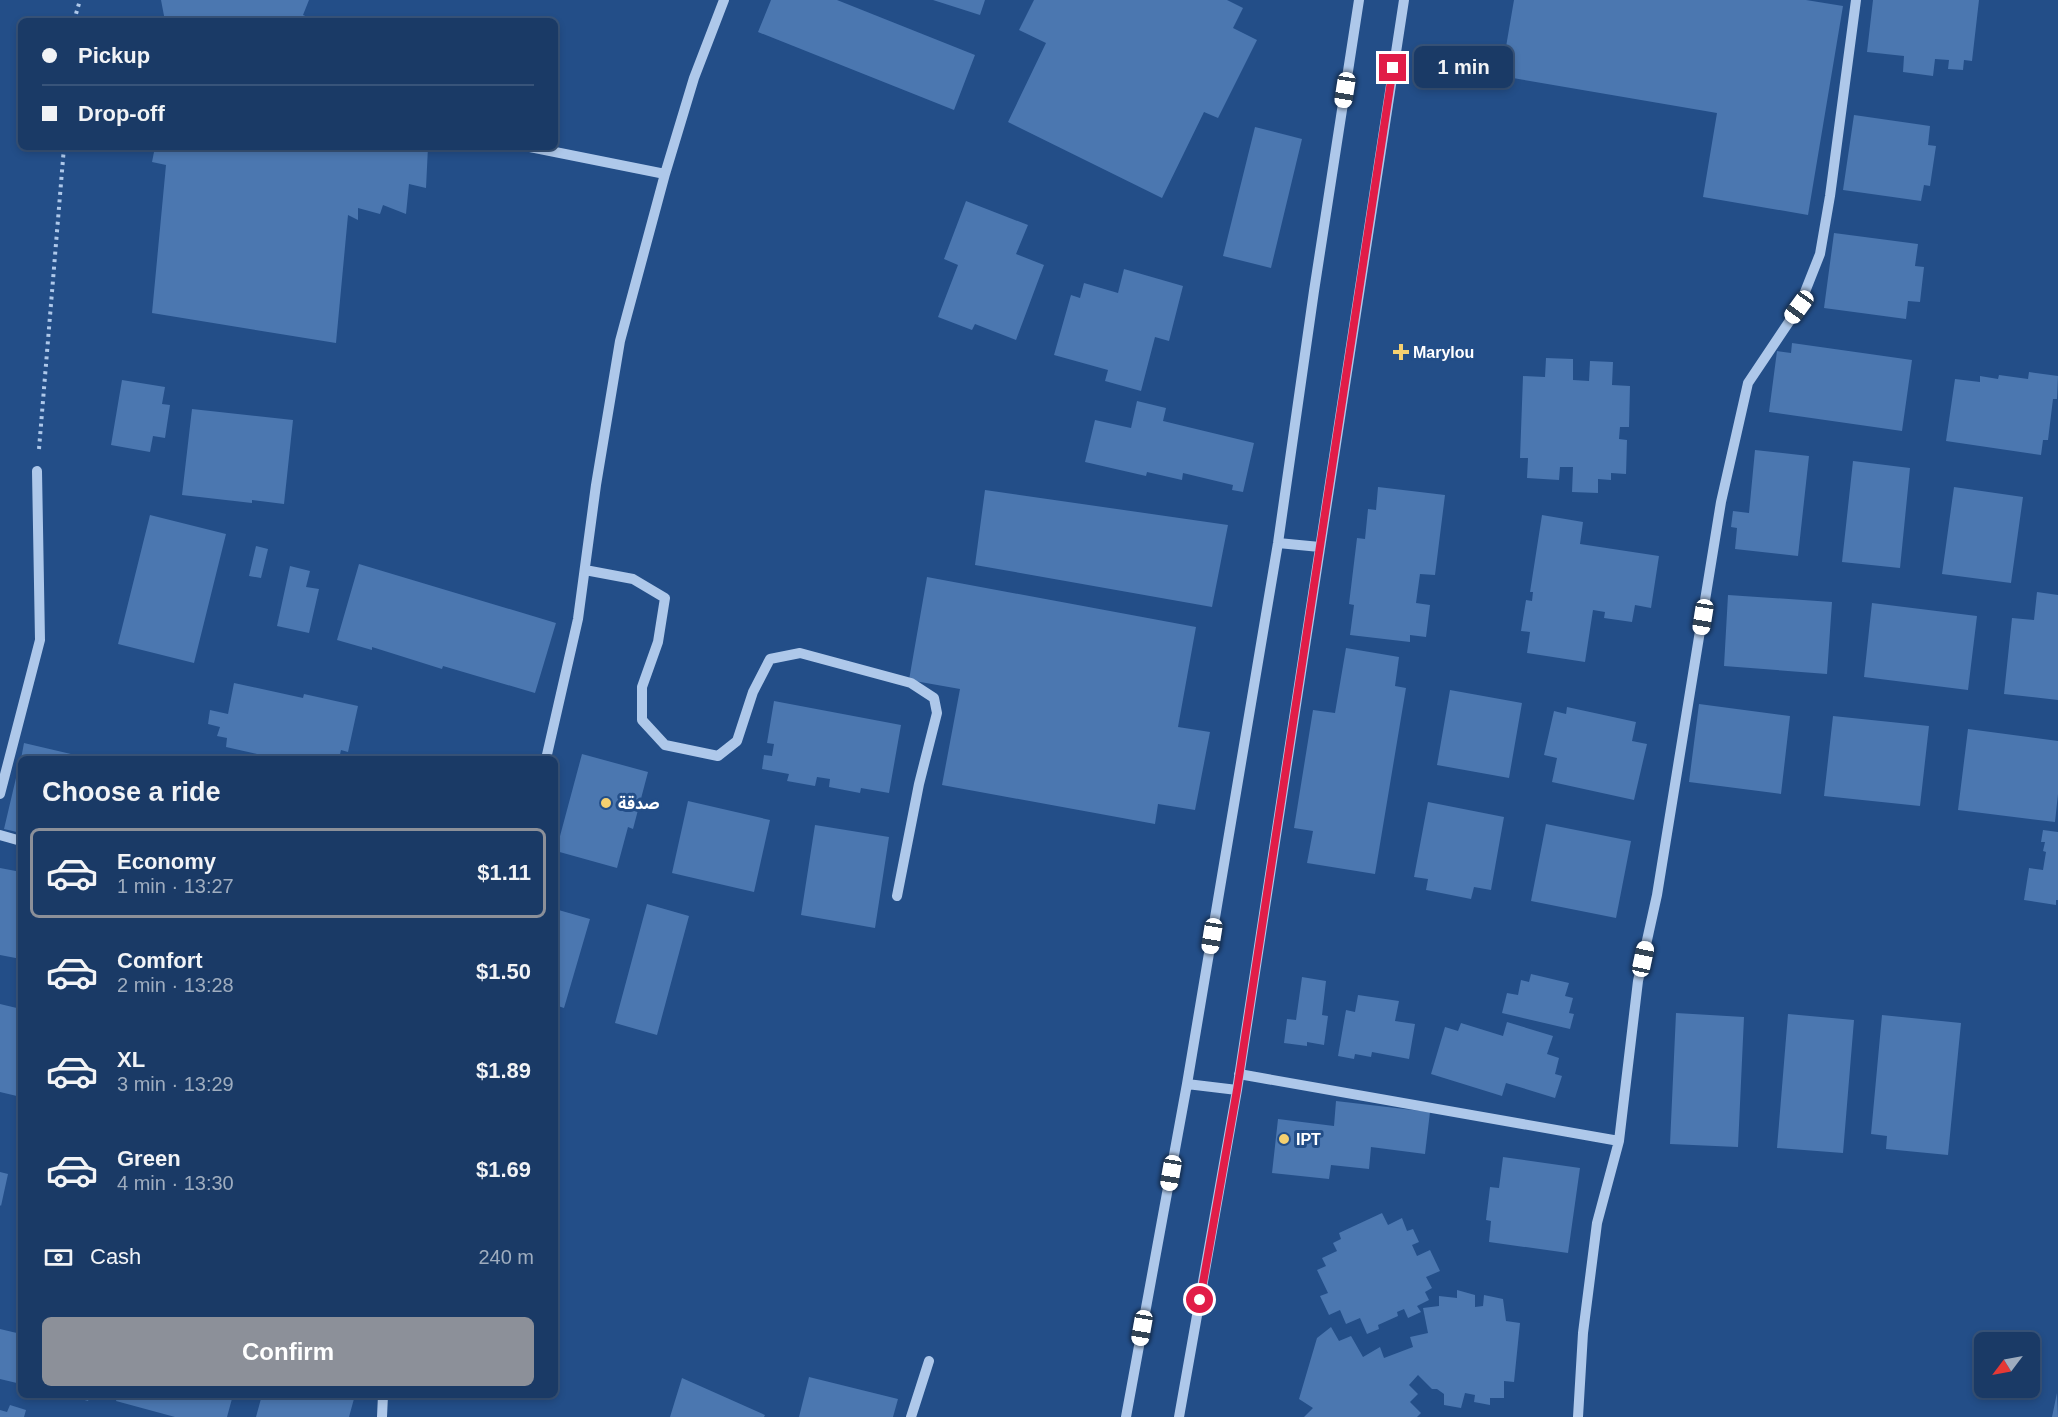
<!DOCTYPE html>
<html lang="en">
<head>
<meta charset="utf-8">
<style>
  :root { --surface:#1a3a66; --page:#23416c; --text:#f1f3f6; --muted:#9fadbf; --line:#38547a; --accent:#8c9099 }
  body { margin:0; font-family:Arial,"Noto Sans Arabic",sans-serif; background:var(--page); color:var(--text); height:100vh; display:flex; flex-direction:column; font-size:22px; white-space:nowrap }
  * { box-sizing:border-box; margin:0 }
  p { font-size:20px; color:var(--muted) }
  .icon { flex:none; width:33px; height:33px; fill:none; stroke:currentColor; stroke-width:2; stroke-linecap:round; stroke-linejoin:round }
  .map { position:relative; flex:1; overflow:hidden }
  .panel { position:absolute; left:18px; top:756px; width:540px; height:642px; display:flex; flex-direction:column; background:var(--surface); border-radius:9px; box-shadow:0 3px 9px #0003,0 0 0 2px var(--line) }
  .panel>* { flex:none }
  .top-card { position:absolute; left:18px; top:18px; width:540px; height:132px; border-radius:9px; box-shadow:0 3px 9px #0003,0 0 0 2px var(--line); display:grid; align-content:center; height:132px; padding:0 24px; background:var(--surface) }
  .needle { width:39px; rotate:238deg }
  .tools { position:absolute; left:1974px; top:1332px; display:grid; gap:12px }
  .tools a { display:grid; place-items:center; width:66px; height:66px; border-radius:9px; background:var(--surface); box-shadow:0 3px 9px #0003,0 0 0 2px var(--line); font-size:30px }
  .end { position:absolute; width:27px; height:27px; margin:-14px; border:8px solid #e11d48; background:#fff; box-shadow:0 0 0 3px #fff }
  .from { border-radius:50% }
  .bubble { position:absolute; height:42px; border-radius:9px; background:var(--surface); box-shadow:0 3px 9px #0003,0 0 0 2px var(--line); font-size:20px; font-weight:700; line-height:42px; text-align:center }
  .car { position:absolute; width:18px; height:36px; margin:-18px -9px; border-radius:8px; box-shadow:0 0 4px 2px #0007; background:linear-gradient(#fff 24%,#345 0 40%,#fff 0 76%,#345 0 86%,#fff 0) }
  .top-card b { display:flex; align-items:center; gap:21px; height:57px; font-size:22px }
  .top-card b+b { border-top:2px solid var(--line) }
  .top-card i { width:15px; height:15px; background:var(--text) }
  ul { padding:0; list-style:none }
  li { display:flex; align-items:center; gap:18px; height:90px; margin:0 12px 9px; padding:0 12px; border:3px solid transparent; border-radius:9px }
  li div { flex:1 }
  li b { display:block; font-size:22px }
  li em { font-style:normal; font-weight:700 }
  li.selected { border-color:var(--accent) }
  li>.icon { width:54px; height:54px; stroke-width:1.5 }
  h2 { padding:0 24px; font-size:27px; line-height:72px }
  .pay { display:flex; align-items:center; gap:15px; height:66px; padding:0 24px; font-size:22px }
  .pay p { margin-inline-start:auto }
  .primary-button { display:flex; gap:12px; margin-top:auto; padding:12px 24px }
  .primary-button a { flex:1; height:69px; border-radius:9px; background:var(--accent); color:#fff; font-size:24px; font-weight:700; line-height:69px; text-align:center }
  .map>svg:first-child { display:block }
  .building { fill:#4b77b0 }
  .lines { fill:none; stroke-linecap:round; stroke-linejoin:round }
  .path { stroke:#aec8ea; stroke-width:4; stroke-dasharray:3 4.5; stroke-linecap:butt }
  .minor { stroke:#aec8ea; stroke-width:10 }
  .route { stroke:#e11d48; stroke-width:8 }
  .poi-dot { fill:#f5d070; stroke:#234e88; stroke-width:2 }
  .labels { text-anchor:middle; stroke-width:6; stroke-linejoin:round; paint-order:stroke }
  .poi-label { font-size:16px; font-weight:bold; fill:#fff; stroke:#234e88; text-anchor:start }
</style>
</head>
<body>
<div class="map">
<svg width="2058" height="1417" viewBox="0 0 2058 1417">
  <rect width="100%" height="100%" fill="#234e88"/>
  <path class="building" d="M 161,0 L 309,0 L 303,15 L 316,21 L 165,21 Z
    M 771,0 L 837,0 L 975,55 L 954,110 L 758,32 Z
    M 933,0 L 985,0 L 980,15 Z
    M 1034,0 L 1227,0 L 1243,8 L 1233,28 L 1257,40 L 1218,118 L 1204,112 L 1162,198 L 1008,122 L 1046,43 L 1019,30 Z
    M 1514,0 L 1806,0 L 1843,6 L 1808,215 L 1703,197 L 1717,113 L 1501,76 Z
    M 1873,0 L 1979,0 L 1972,61 L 1964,60 L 1963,70 L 1948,69 L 1949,60 L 1935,59 L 1933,76 L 1903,72 L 1904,56 L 1867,52 Z
    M 1854,115 L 1930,126 L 1928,145 L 1936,146 L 1930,186 L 1924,185 L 1921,201 L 1843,190 Z
    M 1255,127 L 1302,139 L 1271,268 L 1223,256 Z
    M 155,147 L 428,147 L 426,188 L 409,184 L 406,214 L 383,205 L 380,214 L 358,208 L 358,220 L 348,215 L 336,343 L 152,313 L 166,165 L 152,162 Z
    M 966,201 L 1028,225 L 1016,254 L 1044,265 L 1016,340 L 975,324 L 972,330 L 938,317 L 958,265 L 944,259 Z
    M 1834,233 L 1918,244 L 1915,266 L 1924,267 L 1920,302 L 1908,301 L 1906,319 L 1824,308 Z
    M 1124,269 L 1183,286 L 1169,341 L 1155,337 L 1141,391 L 1105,381 L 1108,370 L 1054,355 L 1071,295 L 1080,298 L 1084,283 L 1118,293 Z
    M 1792,343 L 1912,360 L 1902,431 L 1769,412 L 1777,351 L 1791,353 Z
    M 1546,358 L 1573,359 L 1573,380 L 1589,381 L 1590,361 L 1613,362 L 1612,385 L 1630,386 L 1629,427 L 1620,427 L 1619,439 L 1627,440 L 1626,474 L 1611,473 L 1611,480 L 1598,479 L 1598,493 L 1572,492 L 1573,467 L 1560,467 L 1559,480 L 1527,478 L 1528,458 L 1520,458 L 1523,376 L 1545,377 Z
    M 2029,372 L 2058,376 L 2057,399 L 2053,399 L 2048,440 L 2043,440 L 2041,455 L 1946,441 L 1955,379 L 1980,382 L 1980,376 L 1998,379 L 1999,375 L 2028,379 Z
    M 122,380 L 165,387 L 162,404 L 170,405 L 165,438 L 153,436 L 150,452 L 111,445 Z
    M 1137,401 L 1166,408 L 1163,421 L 1254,443 L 1243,492 L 1232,490 L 1233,485 L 1183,473 L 1182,480 L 1147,472 L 1146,476 L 1085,462 L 1095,420 L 1131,428 Z
    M 192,409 L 293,420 L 284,504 L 252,500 L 252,503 L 182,495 Z
    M 1755,450 L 1809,456 L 1798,556 L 1735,549 L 1737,528 L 1731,527 L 1733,511 L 1749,513 Z
    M 1853,461 L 1910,468 L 1900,568 L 1842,562 Z
    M 1378,487 L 1445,495 L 1435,575 L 1420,574 L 1416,603 L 1430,605 L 1426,637 L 1410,635 L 1410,642 L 1350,635 L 1354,605 L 1349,604 L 1357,538 L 1365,539 L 1368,509 L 1376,510 Z
    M 1954,487 L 2023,497 L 2011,583 L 1942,574 Z
    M 985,490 L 1228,525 L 1212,607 L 975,565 Z
    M 150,515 L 226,534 L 194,663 L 118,644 Z
    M 1542,515 L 1583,522 L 1580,544 L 1659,556 L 1651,608 L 1635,605 L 1632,622 L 1604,618 L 1605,612 L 1593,610 L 1585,662 L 1527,653 L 1530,632 L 1521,631 L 1526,600 L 1532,601 L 1533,592 L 1530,592 Z
    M 256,546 L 268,549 L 261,578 L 249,576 Z
    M 359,564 L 556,623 L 535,693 L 443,666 L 442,669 L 372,647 L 372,650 L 337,640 Z
    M 290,566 L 310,571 L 306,587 L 319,589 L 309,633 L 277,626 Z
    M 927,577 L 1196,627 L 1178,727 L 1210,732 L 1195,810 L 1158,804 L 1155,824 L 942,785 L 960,689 L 909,680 Z
    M 2037,592 L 2058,595 L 2058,700 L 2004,694 L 2012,618 L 2034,620 Z
    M 1728,595 L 1832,602 L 1827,674 L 1724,666 Z
    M 1872,603 L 1977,616 L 1968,690 L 1864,677 Z
    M 1346,648 L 1399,657 L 1395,686 L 1406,688 L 1375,874 L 1307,863 L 1313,831 L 1294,828 L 1313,710 L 1335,713 Z
    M 234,683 L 303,698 L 304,694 L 358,706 L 348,752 L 341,750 L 339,759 L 255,759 L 257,754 L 226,747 L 227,738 L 217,736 L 220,727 L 208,724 L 210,710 L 228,714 Z
    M 1450,690 L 1522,703 L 1509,778 L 1437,765 Z
    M 774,701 L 901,725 L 889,793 L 861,788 L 860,793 L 829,787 L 830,779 L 817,777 L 815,786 L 787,781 L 789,774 L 762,769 L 764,755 L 772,756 L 774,744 L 767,743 Z
    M 1699,704 L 1790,716 L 1781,794 L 1689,782 Z
    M 1567,707 L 1636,722 L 1632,741 L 1647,744 L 1634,800 L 1552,782 L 1557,758 L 1544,755 L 1554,711 L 1566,714 Z
    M 1833,716 L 1929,726 L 1920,806 L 1824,796 Z
    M 1968,729 L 2058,741 L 2058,794 L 2055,822 L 1958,810 Z
    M 24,743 L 88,758 L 87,759 L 21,759 Z
    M 582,754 L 648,772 L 633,829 L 628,827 L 617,868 L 556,851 Z
    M 20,761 L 21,761 L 21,833 L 4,829 Z
    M 688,801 L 770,820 L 754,892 L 672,873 Z
    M 1428,802 L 1504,817 L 1491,890 L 1474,887 L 1471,899 L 1426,890 L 1428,879 L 1414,877 Z
    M 1546,824 L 1631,841 L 1616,918 L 1531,901 Z
    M 815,825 L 889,837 L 875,928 L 801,915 Z
    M 2043,830 L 2058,832 L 2058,900 L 2056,900 L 2056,905 L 2024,900 L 2029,868 L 2043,870 L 2046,852 L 2043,851 L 2045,842 L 2041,842 Z
    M 0,868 L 21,872 L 21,959 L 0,955 Z
    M 647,904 L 689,916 L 657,1035 L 615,1023 Z
    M 555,909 L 590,919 L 564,1008 L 555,1005 Z
    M 1531,974 L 1569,983 L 1565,996 L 1573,998 L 1569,1013 L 1574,1014 L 1570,1029 L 1502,1013 L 1507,993 L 1518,995 L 1521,980 L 1529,982 Z
    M 1302,977 L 1326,981 L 1322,1015 L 1328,1016 L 1324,1045 L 1307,1042 L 1307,1046 L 1284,1043 L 1287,1019 L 1296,1020 Z
    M 1358,995 L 1399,1001 L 1395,1021 L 1415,1024 L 1409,1059 L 1372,1052 L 1371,1057 L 1355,1054 L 1354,1059 L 1338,1056 L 1346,1010 L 1355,1012 Z
    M 0,1004 L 21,1009 L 21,1097 L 0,1092 Z
    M 1676,1013 L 1744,1017 L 1738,1147 L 1670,1144 Z
    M 1788,1014 L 1854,1020 L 1843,1153 L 1777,1148 Z
    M 1882,1015 L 1961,1023 L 1948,1155 L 1886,1149 L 1887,1136 L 1871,1134 Z
    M 1507,1022 L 1553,1036 L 1547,1054 L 1559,1058 L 1555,1074 L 1562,1076 L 1555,1098 L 1506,1083 L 1502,1096 L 1431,1074 L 1445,1027 L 1458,1031 L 1461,1023 L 1503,1036 Z
    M 1336,1101 L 1430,1112 L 1425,1154 L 1371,1147 L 1369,1169 L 1331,1165 L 1329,1179 L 1272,1173 L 1278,1119 L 1334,1126 Z
    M 1503,1157 L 1580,1168 L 1568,1253 L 1489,1242 L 1491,1221 L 1486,1220 L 1490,1187 L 1499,1188 Z
    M 0,1172 L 8,1174 L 1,1206 L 0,1205 Z
    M 1382,1213 L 1388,1225 L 1402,1218 L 1407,1231 L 1413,1229 L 1419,1242 L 1412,1245 L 1417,1256 L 1430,1250 L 1440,1271 L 1426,1277 L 1432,1288 L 1425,1292 L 1429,1300 L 1417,1306 L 1421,1312 L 1408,1318 L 1404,1309 L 1397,1312 L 1398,1316 L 1378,1325 L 1379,1329 L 1367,1334 L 1360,1318 L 1346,1324 L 1340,1310 L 1329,1315 L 1320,1296 L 1328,1293 L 1317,1270 L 1326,1266 L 1322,1258 L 1337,1251 L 1333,1243 L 1341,1239 L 1339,1233 Z
    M 1457,1290 L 1475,1295 L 1475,1307 L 1483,1306 L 1484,1295 L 1503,1299 L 1506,1321 L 1520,1323 L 1514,1382 L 1504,1381 L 1504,1398 L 1490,1398 L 1490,1405 L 1474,1402 L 1475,1395 L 1465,1393 L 1461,1408 L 1444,1405 L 1444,1394 L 1437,1389 L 1432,1389 L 1418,1375 L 1409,1385 L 1418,1394 L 1410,1402 L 1421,1413 L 1417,1417 L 1304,1417 L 1313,1408 L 1299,1399 L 1317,1338 L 1331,1327 L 1339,1341 L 1351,1336 L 1363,1357 L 1380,1347 L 1384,1358 L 1413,1347 L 1410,1337 L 1428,1333 L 1423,1308 L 1439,1306 L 1439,1296 L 1457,1298 Z
    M 0,1329 L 21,1334 L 21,1384 L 0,1379 Z
    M 809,1377 L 898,1399 L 893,1417 L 799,1417 Z
    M 682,1378 L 765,1415 L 764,1417 L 670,1417 Z
    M 2057,1393 L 2058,1417 L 2052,1417 Z
    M 68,1395 L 90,1395 L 88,1401 Z
    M 118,1395 L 233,1395 L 227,1417 L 175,1417 L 116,1401 Z
    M 262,1395 L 355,1395 L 349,1417 L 256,1417 Z
    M 10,1405 L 26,1410 L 24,1417 L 0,1417 L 0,1410 L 7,1412 Z"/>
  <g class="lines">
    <path class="path" d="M 74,21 L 80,0
      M 39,449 L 64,147"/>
    <path class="minor" d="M 530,147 L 665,174
      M 1278,543 L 1320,547
      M 585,570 L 633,579 L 665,598 L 658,642 L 642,687 L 642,720 L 665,745 L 718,756 L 737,741 L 753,692 L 770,659 L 800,653 L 911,683 L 934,698 L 937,713 L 919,784 L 897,896
      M 546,759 L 578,619 L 596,485 L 620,341 L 665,174 L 694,78 L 724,0
      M 0,794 L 40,640 L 37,471
      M 0,835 L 21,841
      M 1239,1074 L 1619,1141
      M 1187,1084 L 1237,1090
      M 382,1417 L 383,1395
      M 911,1417 L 929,1361
      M 1126,1417 L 1187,1084 L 1278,543 L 1314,291 L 1359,0
      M 1179,1417 L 1237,1090 L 1404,0
      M 1578,1417 L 1583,1333 L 1597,1223 L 1619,1141 L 1638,981 L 1657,895 L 1721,502 L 1748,383 L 1799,307 L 1820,254 L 1830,196 L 1856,0"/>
  </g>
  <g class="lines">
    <path class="route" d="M 1200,1300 L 1237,1090 L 1393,68"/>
  </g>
  <g class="poi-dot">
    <path d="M1398 343h6v6h6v6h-6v6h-6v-6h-6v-6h6z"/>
    <circle cx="606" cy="803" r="6"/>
    <circle cx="1284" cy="1139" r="6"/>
  </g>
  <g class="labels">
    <g class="poi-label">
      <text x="1413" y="358">Marylou</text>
      <text x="618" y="809">صدقة</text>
      <text x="1296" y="1145">IPT</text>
    </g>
  </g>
</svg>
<div class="tools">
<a><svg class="needle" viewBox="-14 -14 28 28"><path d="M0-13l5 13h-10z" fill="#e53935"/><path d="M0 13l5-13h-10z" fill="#9fadbf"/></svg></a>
</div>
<i class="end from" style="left:1200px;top:1300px"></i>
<i class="end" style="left:1393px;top:68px"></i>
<div class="bubble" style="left:1414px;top:46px;width:99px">1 min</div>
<i class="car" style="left:1345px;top:90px;rotate:189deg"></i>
<i class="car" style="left:1799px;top:307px;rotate:216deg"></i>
<i class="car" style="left:1703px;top:617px;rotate:189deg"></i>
<i class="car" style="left:1212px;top:936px;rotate:189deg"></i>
<i class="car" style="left:1643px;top:959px;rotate:12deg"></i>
<i class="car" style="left:1171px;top:1173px;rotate:190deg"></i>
<i class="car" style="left:1142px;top:1328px;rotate:190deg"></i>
<div class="top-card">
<b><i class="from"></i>Pickup</b>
<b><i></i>Drop-off</b>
</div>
<section class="panel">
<h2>Choose a ride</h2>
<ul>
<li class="selected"><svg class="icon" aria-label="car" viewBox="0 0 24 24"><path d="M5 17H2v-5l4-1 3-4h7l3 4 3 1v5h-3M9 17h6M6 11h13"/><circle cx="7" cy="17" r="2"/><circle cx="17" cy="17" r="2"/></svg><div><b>Economy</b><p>1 min · 13:27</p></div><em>$1.11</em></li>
<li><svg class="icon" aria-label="car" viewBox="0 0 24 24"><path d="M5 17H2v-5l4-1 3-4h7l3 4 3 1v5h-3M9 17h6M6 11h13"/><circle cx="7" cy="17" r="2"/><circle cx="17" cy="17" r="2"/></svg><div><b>Comfort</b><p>2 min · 13:28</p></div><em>$1.50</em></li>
<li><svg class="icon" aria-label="car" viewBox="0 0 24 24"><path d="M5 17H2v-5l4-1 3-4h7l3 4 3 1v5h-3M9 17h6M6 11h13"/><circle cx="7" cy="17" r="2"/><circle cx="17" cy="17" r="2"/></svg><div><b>XL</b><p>3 min · 13:29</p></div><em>$1.89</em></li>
<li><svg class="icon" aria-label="car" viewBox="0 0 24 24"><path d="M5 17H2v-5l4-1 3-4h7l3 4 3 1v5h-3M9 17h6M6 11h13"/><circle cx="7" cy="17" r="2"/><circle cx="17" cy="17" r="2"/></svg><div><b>Green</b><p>4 min · 13:30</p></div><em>$1.69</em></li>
</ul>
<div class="pay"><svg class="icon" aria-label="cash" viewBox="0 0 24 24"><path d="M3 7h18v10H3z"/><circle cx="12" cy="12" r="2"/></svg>Cash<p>240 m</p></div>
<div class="primary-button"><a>Confirm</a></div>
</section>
</div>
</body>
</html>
